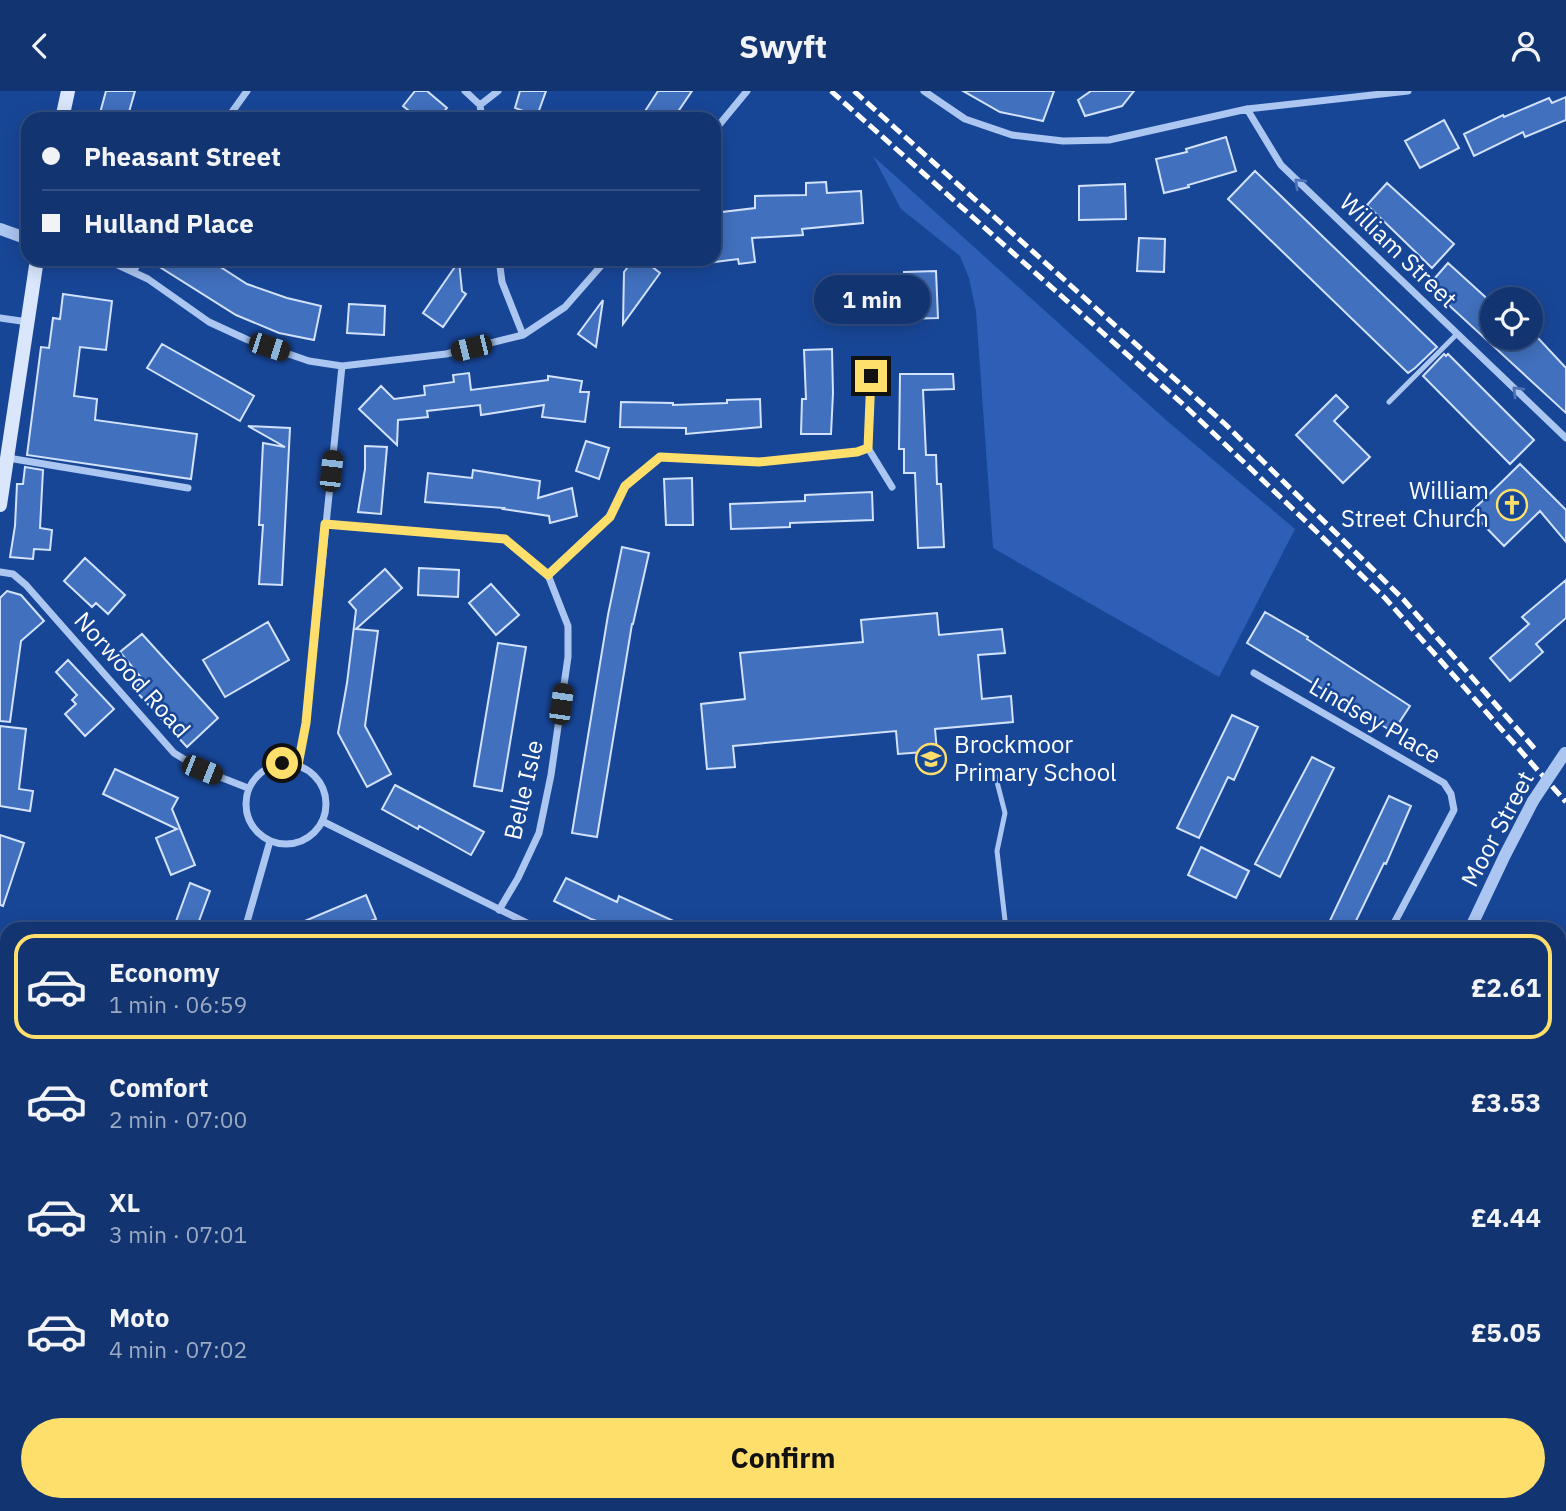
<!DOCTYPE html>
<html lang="en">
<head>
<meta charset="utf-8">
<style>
  :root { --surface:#123471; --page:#1b3c76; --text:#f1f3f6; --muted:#9caac3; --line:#314f84; --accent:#ffdf6b }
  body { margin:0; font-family:"IBM Plex Sans",sans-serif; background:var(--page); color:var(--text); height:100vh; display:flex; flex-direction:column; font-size:26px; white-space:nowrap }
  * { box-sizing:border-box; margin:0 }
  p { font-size:23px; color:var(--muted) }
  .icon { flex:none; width:38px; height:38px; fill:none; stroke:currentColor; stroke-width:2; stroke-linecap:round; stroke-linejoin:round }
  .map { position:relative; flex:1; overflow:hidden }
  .details { position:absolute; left:0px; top:831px; width:1566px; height:590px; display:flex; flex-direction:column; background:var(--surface); border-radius:21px 21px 0 0; box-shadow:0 4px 18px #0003,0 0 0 2px var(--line) }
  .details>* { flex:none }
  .banner { position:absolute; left:21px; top:21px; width:700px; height:154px; border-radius:21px; box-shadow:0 4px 18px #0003,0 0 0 2px var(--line); display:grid; align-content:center; height:154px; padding:0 21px; background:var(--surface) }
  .buttons { position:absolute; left:1480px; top:196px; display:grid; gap:14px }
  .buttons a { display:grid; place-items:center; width:63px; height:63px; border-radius:50%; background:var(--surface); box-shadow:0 4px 18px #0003,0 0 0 2px var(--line); font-size:35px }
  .end { position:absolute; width:32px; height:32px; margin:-16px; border:9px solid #ffdf6b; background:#111; box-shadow:0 0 0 4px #111 }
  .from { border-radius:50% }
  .bubble { position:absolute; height:49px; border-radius:24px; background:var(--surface); box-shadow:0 4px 18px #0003,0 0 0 2px var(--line); font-size:23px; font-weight:700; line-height:49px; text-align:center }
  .car { position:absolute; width:21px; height:42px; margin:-21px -10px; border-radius:9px; box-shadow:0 0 5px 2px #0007; background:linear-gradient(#222 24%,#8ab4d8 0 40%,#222 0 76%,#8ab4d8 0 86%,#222 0) }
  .banner b { display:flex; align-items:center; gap:24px; height:66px; font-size:26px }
  .banner b+b { border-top:2px solid var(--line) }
  .banner i { width:18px; height:18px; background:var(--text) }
  ul { padding:12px 0 0; list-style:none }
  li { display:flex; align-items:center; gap:21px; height:105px; margin:0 14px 10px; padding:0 7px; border:4px solid transparent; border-radius:21px }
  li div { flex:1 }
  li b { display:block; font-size:26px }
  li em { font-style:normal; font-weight:700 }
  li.selected { border-color:var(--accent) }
  li>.icon { width:63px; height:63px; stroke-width:1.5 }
  .button { display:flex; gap:14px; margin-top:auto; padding:14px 21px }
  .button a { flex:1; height:80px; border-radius:42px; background:var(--accent); color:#111; font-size:28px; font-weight:700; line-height:80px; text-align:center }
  header { display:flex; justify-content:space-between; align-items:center; height:91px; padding:0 21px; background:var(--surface); font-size:32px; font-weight:700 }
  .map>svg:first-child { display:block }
  .green { fill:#2c5fb5 }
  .building { fill:#4170be; stroke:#d2e2fc; stroke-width:2 }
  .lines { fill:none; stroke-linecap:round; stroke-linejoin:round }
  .service { stroke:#abc6f1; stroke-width:5 }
  .minor { stroke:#abc6f1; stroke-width:7 }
  .tertiary { stroke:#abc6f1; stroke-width:12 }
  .secondary { stroke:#d9e6fc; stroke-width:14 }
  .rail { stroke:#fff; stroke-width:5; stroke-dasharray:12 5; stroke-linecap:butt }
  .tertiary-bridge { stroke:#abc6f1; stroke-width:12 }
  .oneway { stroke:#4b73b6 }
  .route { stroke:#ffdf6b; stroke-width:9 }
  .labels { text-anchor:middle; stroke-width:5; stroke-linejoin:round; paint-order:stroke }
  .street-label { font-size:24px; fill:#fff; stroke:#184697 }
  .poi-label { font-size:24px; fill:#fff; stroke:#184697; text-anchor:end }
</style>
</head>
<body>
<header><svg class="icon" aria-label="back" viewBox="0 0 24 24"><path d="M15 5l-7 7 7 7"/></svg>Swyft<svg class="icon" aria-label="person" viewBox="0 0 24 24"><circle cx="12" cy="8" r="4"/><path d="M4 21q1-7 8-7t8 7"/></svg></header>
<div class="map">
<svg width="1566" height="1420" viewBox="0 0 1566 1420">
  <rect width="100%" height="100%" fill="#184697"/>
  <path class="green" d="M 873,65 L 1166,329 L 1295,438 L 1219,586 L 993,457 L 976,220 L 969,187 L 960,165 L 901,118 Z
    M 0,1164 L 7,1167 L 7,1414 L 50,1414 L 50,1420 L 0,1420 Z
    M 412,1414 L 851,1414 L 856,1420 L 463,1420 Z"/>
  <path class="building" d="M 106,0 L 135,0 L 127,28 L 100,22 Z
    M 415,0 L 427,0 L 447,17 L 438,28 L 419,28 L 403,15 Z
    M 520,0 L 546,0 L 537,25 L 515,17 Z
    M 658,0 L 692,0 L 673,28 L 640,28 Z
    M 963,0 L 1054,0 L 1043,30 L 1000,21 Z
    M 1091,0 L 1134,0 L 1122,15 L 1085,25 L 1078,9 Z
    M 1566,6 L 1566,29 L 1525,46 L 1523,41 L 1474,65 L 1464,43 L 1503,24 L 1504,26 L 1549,7 L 1552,12 Z
    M 1444,29 L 1459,57 L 1420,77 L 1405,50 Z
    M 1226,46 L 1236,80 L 1188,94 L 1189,96 L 1164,102 L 1156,68 L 1187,61 L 1186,58 Z
    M 1255,80 L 1437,256 L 1415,277 L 1408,282 L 1228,108 Z
    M 826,91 L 827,102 L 861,100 L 863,132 L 802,138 L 803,144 L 752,147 L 755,171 L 739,173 L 738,168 L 714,171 L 714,122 L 755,117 L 755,105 L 806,104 L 806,92 Z
    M 1387,92 L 1454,153 L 1432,177 L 1367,114 Z
    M 1125,93 L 1126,128 L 1079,129 L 1079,95 Z
    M 1139,147 L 1165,148 L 1164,181 L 1137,180 Z
    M 147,168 L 208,168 L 247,193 L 287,207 L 321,215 L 314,249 L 279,242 L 236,224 Z
    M 634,168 L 642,168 L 660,182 L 623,233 L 624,181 Z
    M 459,170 L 462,200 L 466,203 L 443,236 L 423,222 Z
    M 1448,172 L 1493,213 L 1493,247 L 1538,247 L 1566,277 L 1566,322 L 1428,195 Z
    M 936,180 L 938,227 L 905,228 L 904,181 Z
    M 63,203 L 112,210 L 106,259 L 80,256 L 74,305 L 97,308 L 95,329 L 197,343 L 191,388 L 27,364 L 41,256 L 49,257 L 53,227 L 60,228 Z
    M 603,209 L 596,256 L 578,243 Z
    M 349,213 L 385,215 L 384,244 L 347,242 Z
    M 162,253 L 254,305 L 240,330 L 147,277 Z
    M 832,258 L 833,302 L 831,343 L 801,343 L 802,308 L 806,308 L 804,259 Z
    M 1444,263 L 1446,265 L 1448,263 L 1534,349 L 1510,373 L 1423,285 Z
    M 469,282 L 471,299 L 548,289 L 548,285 L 582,290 L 580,301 L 589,301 L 585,331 L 542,326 L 544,314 L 481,324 L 480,314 L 427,320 L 428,326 L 398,329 L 397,354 L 359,318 L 381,295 L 394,308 L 425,304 L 424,295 L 454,291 L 453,284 Z
    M 900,283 L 953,283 L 954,298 L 923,299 L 926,364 L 936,364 L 937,393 L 941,393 L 944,456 L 918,457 L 915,382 L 904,382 L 904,358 L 899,358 Z
    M 1336,304 L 1348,316 L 1334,330 L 1370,366 L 1343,392 L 1296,344 Z
    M 760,308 L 761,336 L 686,343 L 686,337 L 620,336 L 621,311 L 673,312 L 673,314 L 727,312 L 727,309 Z
    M 248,335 L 290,337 L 282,494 L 259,493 L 263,434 L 259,434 L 263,352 L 285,356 Z
    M 586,350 L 609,357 L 599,388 L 576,380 Z
    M 365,355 L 387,356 L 381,423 L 358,421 L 365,378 Z
    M 1520,373 L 1566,419 L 1566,451 L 1540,420 L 1504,455 L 1471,421 Z
    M 25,376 L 43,379 L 40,437 L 52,439 L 50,459 L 34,458 L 33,468 L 10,466 L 15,435 L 17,393 L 23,393 Z
    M 473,379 L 540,390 L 538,407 L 572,397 L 577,425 L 550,432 L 549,425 L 503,418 L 504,417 L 425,411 L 428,382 L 472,387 Z
    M 692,387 L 693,434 L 666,434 L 664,388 Z
    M 872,401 L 873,429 L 790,432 L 790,436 L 731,438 L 730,413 L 805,410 L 805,404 Z
    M 622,456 L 649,462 L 633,533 L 632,533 L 597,746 L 572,742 L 608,524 Z
    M 85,467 L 125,504 L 108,523 L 96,512 L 92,516 L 64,490 Z
    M 419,477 L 459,479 L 458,506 L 418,504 Z
    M 385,478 L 402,497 L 356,538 L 378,540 L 365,635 L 391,683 L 367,696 L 338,642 L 347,592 L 356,519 L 349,511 Z
    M 1566,489 L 1566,527 L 1536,553 L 1543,561 L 1510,590 L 1490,567 L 1529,533 L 1522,526 Z
    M 491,493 L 519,524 L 496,544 L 469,512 Z
    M 7,500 L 21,504 L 44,530 L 21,550 L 10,631 L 0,630 L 0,507 Z
    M 1265,521 L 1308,546 L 1307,548 L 1410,615 L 1393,641 L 1247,552 Z
    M 937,522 L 939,544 L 1002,538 L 1005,562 L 978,564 L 982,608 L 1011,605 L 1013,631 L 935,638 L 937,660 L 898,663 L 896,640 L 733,655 L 735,676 L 707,678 L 701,613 L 745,608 L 740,562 L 863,551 L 861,529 Z
    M 268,531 L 289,569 L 225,606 L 203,569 Z
    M 142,543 L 218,627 L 187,656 L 134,598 L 143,589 L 120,561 Z
    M 498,552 L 526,556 L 502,700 L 474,695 Z
    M 68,569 L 114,618 L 85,645 L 65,623 L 76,613 L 72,609 L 77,604 L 56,581 Z
    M 1232,624 L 1258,636 L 1234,689 L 1228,686 L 1199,747 L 1177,737 Z
    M 0,635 L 26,638 L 19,698 L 33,700 L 30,720 L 0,715 Z
    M 1312,666 L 1334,677 L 1280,786 L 1255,773 Z
    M 115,678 L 178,707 L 172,718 L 195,774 L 171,784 L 156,747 L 177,738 L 103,703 Z
    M 395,694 L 484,741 L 471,764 L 419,735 L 418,738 L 382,718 Z
    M 1389,705 L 1411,715 L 1386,773 L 1384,772 L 1352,838 L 1326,838 Z
    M 0,744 L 24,752 L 3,815 L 0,814 Z
    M 1201,756 L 1249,780 L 1236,807 L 1188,784 Z
    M 566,787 L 617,811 L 619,805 L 691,838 L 620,838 L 591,828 L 554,810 Z
    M 190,792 L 210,800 L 196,838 L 175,833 Z
    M 366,804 L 376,828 L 350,838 L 286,838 Z"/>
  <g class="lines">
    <path class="service" d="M 134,181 L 142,168
      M 1389,311 L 1457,243
      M 995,683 L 1005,722 L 997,760 L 1006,838
      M 1493,1420 L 1496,1414"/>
    <path class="minor" d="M 465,0 L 480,14 L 482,28
      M 924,0 L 965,28 L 1012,44 L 1063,50 L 1109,49 L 1247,18 L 1408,0
      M 480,14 L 498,0
      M 1247,18 L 1281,74 L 1566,347
      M 227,28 L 247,0
      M 714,40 L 747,0
      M 105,168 L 148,188 L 209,231 L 248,249 L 309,270 L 342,275 L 446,263 L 523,244 L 565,216 L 607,168
      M 499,168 L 502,191 L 523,244
      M 0,227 L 28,231
      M 871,285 L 868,357 L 892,396
      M 8,367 L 188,397
      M 325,433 L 505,448 L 548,484 L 568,535 L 568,566 L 551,684 L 539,742 L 518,787 L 499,819
      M 0,481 L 13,483 L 26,494 L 174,662 L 202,679 L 248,697
      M 548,484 L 610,426 L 625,395 L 660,366 L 759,371 L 857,361 L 868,357
      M 1254,582 L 1444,692 L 1451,703 L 1454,719 L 1391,838
      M246 713a40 40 0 1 1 80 0a40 40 0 1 1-80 0Z
      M 298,674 L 306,632 L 342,275
      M 322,730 L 539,838
      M 245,838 L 270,750
      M 0,1156 L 7,1158"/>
    <path class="tertiary" d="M 0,138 L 28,148
      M 1470,838 L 1505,764 L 1533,710
      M 1169,1420 L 1172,1414"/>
    <path class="secondary" d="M 62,28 L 68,0
      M 0,414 L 37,168"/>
    <path class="rail" d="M 831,0 L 1185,315 L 1318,442 L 1385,507 L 1566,711
      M 854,0 L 1225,333 L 1403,508 L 1535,658"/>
    <path class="tertiary-bridge" d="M 1533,710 L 1565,662"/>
  </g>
  <defs><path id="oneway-chevron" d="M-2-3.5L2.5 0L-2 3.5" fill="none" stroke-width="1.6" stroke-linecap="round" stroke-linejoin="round" transform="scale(1.75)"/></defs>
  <g class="oneway">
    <use href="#oneway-chevron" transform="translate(1299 92) rotate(-136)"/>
    <use href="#oneway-chevron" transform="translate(1517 300) rotate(-136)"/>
  </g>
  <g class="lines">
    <path class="route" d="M 282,672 L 298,674 L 306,632 L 325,433 L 505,448 L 548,484 L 610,426 L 625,395 L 660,366 L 759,371 L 857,361 L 868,357 L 871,285"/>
  </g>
  <defs>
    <g id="church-ring" transform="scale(1.575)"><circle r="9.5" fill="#184697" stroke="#ffdf6b" stroke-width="1.5"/><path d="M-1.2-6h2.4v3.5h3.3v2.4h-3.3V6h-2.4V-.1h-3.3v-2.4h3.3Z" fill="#ffdf6b"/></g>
    <g id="school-ring" transform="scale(1.575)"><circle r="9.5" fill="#184697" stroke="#ffdf6b" stroke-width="1.5"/><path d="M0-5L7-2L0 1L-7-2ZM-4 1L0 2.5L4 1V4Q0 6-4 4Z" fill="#ffdf6b"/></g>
  </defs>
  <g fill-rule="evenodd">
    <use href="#church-ring" x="1512" y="414"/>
    <use href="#school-ring" x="931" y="668"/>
  </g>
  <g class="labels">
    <g class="street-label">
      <text transform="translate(1398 160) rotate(44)" y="8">William Street</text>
      <text transform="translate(132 584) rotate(48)" y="8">Norwood Road</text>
      <text transform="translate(1375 630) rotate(30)" y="8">Lindsey Place</text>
      <text transform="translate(524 699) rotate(-77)" y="8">Belle Isle</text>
      <text transform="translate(1498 738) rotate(-62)" y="8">Moor Street</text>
    </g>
    <g class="poi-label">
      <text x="1489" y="408">William<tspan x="1489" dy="28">Street Church</tspan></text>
      <text x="954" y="662" text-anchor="start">Brockmoor<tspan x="954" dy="28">Primary School</tspan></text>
    </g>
  </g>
</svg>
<div class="buttons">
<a><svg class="icon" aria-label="locate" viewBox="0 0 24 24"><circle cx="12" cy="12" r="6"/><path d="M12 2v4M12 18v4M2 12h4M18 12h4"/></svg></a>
</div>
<i class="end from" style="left:282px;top:672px"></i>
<i class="end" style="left:871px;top:285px"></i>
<div class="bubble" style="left:814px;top:184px;width:116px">1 min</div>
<i class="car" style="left:269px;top:256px;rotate:108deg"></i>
<i class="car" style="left:471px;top:257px;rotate:256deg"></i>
<i class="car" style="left:331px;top:380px;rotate:6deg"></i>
<i class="car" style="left:561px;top:613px;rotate:8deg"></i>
<i class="car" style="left:202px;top:679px;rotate:112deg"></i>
<div class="banner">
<b><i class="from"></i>Pheasant Street</b>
<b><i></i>Hulland Place</b>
</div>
<section class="details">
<ul>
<li class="selected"><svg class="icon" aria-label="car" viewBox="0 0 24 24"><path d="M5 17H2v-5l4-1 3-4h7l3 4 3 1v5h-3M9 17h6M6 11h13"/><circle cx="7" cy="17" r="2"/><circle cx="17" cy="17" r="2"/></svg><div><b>Economy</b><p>1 min · 06:59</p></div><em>£2.61</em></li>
<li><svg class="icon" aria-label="car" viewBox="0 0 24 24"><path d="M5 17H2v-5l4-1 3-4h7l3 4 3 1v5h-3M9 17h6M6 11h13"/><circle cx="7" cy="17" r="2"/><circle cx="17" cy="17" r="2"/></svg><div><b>Comfort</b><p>2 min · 07:00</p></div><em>£3.53</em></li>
<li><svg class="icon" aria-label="car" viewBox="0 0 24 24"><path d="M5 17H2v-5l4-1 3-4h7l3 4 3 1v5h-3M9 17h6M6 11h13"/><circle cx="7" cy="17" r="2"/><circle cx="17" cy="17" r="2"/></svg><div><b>XL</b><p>3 min · 07:01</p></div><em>£4.44</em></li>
<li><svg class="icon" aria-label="car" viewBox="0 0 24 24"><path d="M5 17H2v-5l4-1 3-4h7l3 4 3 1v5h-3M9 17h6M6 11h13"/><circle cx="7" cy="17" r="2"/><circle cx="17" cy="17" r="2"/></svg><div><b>Moto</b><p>4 min · 07:02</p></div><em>£5.05</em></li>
</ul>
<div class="button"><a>Confirm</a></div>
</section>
</div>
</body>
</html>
